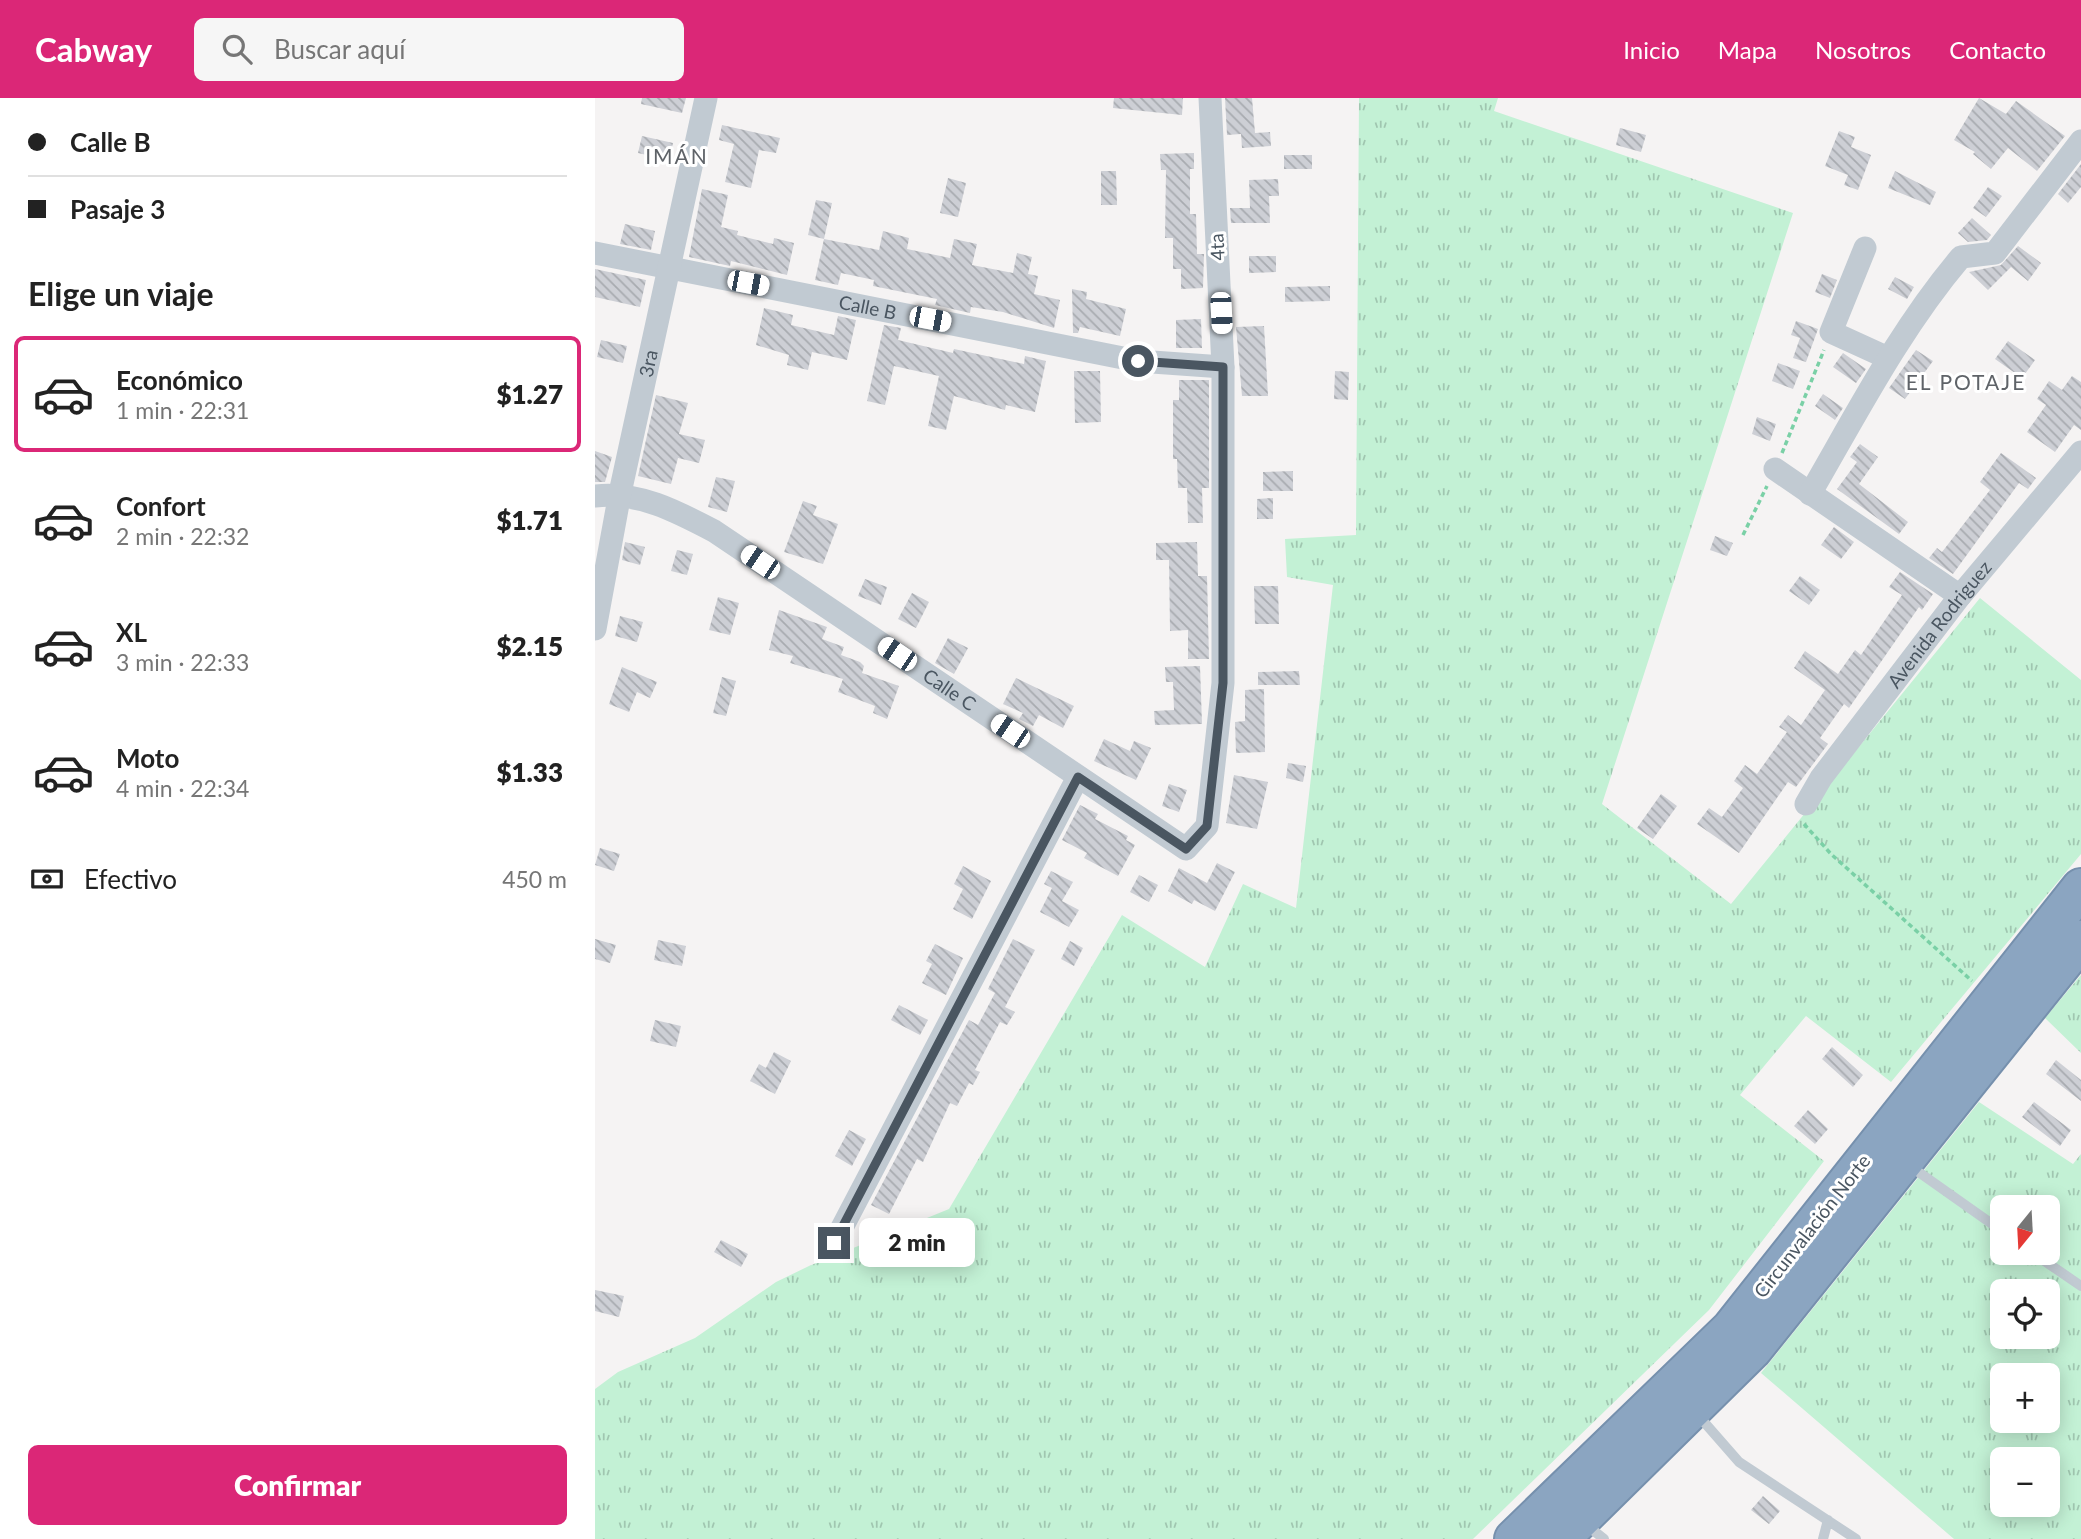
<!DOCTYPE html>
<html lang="es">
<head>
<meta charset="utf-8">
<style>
  :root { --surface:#fff; --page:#f6f6f6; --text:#222; --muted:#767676; --line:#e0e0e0; --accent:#db2777 }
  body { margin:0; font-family:Lato,sans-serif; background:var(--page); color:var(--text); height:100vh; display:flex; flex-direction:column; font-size:26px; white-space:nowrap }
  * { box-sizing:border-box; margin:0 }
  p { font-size:23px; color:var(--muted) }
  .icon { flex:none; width:38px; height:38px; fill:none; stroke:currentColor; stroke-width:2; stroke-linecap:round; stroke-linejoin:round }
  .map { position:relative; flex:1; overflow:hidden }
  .details { display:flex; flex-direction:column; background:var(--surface); width:595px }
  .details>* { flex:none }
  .banner { display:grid; align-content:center; height:154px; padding:0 28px; background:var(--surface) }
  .needle { width:46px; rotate:198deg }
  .tools { position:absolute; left:1395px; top:1097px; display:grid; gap:14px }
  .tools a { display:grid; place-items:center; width:70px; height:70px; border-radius:10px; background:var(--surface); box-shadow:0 4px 18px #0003; font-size:35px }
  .end { position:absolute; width:32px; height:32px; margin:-16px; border:9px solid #4a5661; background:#fff; box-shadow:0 0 0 4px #fff }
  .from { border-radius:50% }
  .bubble { position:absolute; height:49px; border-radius:10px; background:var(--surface); box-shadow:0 4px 18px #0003; font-size:23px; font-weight:800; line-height:49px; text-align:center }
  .car { position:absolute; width:21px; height:42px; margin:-21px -10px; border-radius:9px; box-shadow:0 0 5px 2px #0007; background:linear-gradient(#fff 24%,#345 0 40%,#fff 0 76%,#345 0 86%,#fff 0) }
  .banner b { display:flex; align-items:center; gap:24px; height:66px; font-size:26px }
  .banner b+b { border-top:2px solid var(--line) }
  .banner i { width:18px; height:18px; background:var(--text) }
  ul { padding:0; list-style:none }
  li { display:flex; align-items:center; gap:21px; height:116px; margin:0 14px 10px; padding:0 14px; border:4px solid transparent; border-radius:10px }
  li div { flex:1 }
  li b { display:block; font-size:26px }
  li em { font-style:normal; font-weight:800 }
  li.active { border-color:var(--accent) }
  li>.icon { width:63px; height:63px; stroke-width:1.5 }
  h2 { padding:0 28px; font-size:32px; line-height:84px }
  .pay { display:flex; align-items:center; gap:18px; height:77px; padding:0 28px; font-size:26px }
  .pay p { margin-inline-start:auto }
  .primary-button { display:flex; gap:14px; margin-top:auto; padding:14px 28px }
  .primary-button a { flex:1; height:80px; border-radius:10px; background:var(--accent); color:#fff; font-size:28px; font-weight:800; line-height:80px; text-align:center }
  header { display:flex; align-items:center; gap:42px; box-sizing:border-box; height:98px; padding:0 35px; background:var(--accent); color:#fff }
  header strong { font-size:33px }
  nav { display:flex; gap:38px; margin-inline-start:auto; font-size:24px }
  .search { width:490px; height:63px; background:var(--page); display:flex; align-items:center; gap:18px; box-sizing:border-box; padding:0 24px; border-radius:10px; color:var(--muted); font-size:26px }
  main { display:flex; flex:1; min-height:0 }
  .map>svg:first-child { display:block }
  .grass { fill:url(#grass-tufts); fill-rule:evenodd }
  .building { fill:url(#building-back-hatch) }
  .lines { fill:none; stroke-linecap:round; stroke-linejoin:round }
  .highway-casing { stroke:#7690ad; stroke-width:42 }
  .path { stroke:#7ad0a6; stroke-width:3.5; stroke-dasharray:5 3.5; stroke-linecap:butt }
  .lane { stroke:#c1cad2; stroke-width:10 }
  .street { stroke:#c1cad2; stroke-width:23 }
  .highway { stroke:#8ba5c1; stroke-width:38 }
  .route { stroke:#4a5661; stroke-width:9 }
  .labels { text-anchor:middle; stroke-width:6; stroke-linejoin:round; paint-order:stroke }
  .street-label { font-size:19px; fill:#4a5661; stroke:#fff }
  .neighbourhood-label { font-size:21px; letter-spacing:2px; fill:#5f6368; stroke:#fff }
</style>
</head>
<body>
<header>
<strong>Cabway</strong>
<div class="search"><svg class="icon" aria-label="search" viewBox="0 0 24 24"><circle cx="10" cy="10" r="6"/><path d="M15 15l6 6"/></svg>Buscar aquí</div>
<nav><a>Inicio</a><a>Mapa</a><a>Nosotros</a><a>Contacto</a></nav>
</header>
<main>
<section class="details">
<div class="banner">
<b><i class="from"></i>Calle B</b>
<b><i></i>Pasaje 3</b>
</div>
<h2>Elige un viaje</h2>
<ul>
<li class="active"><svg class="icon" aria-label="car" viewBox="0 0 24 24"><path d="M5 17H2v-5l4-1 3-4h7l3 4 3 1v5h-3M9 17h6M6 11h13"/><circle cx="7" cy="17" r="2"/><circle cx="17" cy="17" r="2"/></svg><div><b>Económico</b><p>1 min · 22:31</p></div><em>$1.27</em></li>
<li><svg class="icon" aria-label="car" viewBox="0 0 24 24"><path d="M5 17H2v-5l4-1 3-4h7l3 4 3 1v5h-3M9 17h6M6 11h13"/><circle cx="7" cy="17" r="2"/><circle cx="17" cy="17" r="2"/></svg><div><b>Confort</b><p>2 min · 22:32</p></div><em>$1.71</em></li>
<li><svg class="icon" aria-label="car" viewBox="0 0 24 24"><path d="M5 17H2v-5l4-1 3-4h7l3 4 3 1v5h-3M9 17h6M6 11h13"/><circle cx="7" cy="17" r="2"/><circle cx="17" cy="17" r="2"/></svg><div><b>XL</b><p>3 min · 22:33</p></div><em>$2.15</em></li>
<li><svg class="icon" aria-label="car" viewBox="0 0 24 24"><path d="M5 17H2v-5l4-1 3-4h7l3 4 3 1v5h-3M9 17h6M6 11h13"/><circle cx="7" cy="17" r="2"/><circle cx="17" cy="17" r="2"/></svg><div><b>Moto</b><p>4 min · 22:34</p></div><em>$1.33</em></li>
</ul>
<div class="pay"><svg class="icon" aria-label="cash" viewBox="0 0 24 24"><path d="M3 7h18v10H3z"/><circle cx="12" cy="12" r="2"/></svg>Efectivo<p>450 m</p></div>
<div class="primary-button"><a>Confirmar</a></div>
</section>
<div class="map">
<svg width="1486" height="1441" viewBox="0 0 1486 1441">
  <defs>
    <pattern id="grass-tufts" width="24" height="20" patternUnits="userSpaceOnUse" patternTransform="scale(1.75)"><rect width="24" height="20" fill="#c3f1d5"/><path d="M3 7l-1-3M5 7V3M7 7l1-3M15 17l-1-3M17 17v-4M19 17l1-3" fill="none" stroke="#a0c6b0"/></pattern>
    <pattern id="building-back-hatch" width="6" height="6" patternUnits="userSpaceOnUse" patternTransform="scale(1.75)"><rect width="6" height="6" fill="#cdcfd5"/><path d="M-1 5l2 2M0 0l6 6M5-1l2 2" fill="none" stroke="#a8abb0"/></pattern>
  </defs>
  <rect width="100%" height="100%" fill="#f5f3f3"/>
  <path class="grass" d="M 764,0 L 903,0 L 899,13 L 1198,115 L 1007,706 L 1136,806 L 1385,500 L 1486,582 L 1486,756 L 1296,984 L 1211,918 L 1145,997 L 1229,1063 L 1114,1212 L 878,1441 L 0,1441 L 0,1291 L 23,1274 L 100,1240 L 181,1184 L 214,1168 L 354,1111 L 527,817 L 610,869 L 648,786 L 701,810 L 738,487 L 692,479 L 690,441 L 761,437 Z
    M 1486,877 L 1486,955 L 1450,920 Z
    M 1384,1004 L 1478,1066 L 1486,1056 L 1486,1441 L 1359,1441 L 1166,1275 ZM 1407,1110 L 1452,1110 L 1452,1155 L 1407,1155 ZM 1407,1194 L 1452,1194 L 1452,1239 L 1407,1239 ZM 1407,1278 L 1452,1278 L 1452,1323 L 1407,1323 ZM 1407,1362 L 1452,1362 L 1452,1407 L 1407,1407 Z"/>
  <path class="building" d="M 47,0 L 91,0 L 87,15 L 46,6 Z
    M 519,0 L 588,0 L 587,17 L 518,10 Z
    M 630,0 L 657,0 L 660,35 L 632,37 Z
    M 1384,0 L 1411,16 L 1421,3 L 1470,38 L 1442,73 L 1413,50 L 1396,71 L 1378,56 L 1380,54 L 1359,42 Z
    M 127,27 L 185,40 L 181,55 L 164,52 L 156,90 L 130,84 L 139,46 L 124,42 Z
    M 1025,30 L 1051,37 L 1046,54 L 1021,47 Z
    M 1244,33 L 1260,39 L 1256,49 L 1276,57 L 1263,92 L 1249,87 L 1253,77 L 1230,68 Z
    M 675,34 L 676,48 L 647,50 L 646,36 Z
    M 47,38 L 78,45 L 74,62 L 43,55 Z
    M 599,55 L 599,71 L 595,71 L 595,116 L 601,116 L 602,156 L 609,156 L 608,190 L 586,191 L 586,171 L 578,171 L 578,140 L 570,140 L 571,72 L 566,72 L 565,56 Z
    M 689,57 L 717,57 L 717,71 L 689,71 Z
    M 1486,66 L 1486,89 L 1473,105 L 1463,96 Z
    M 506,73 L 521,73 L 522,107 L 506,107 Z
    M 1300,73 L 1341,94 L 1335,107 L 1293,90 Z
    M 353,80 L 371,85 L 363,119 L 345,115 Z
    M 683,81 L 684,98 L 674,98 L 675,125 L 636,125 L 635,110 L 655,110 L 654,82 Z
    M 1393,89 L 1407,98 L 1391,119 L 1378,110 Z
    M 107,91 L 133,97 L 126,129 L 143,133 L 142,137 L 178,146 L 179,140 L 199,145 L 192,177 L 136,163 L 135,168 L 94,159 Z
    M 221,102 L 237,105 L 229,141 L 213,137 Z
    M 1377,120 L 1396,137 L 1392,142 L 1373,144 L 1363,135 Z
    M 30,126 L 60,133 L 56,152 L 25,146 Z
    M 288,133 L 314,140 L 312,151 L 355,160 L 359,141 L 382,146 L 377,167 L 418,175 L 422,155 L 437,159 L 433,176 L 443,178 L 439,196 L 465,202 L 459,230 L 408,214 L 376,209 L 375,215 L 340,207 L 342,201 L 278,188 L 279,182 L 246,175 L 243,187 L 220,182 L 229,141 L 284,152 Z
    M 1423,148 L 1446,165 L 1433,183 L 1416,169 L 1393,192 L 1374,174 L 1406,167 Z
    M 654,158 L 681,158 L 681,174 L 654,175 Z
    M 0,171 L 51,182 L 45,209 L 0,199 Z
    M 1227,176 L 1242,182 L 1235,200 L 1220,194 Z
    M 1300,179 L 1319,189 L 1312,201 L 1293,191 Z
    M 735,188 L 735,203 L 690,204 L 690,189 Z
    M 477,191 L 492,194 L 491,201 L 531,211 L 525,238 L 485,229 L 483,235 L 478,235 Z
    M 169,210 L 198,217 L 196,227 L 239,237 L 243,218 L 261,222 L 252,262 L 217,254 L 213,272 L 192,267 L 194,257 L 161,247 Z
    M 606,221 L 607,250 L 581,250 L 581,222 Z
    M 1201,223 L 1223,231 L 1211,264 L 1198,260 L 1205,240 L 1196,237 Z
    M 289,227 L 306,230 L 303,242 L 358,255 L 359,251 L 429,266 L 430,258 L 451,263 L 440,314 L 411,307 L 410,312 L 359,298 L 351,332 L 333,328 L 344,278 L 299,268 L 290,307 L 272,303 Z
    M 669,228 L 673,298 L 647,298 L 641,229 Z
    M 6,242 L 32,248 L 28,265 L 2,259 Z
    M 1413,243 L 1440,262 L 1427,280 L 1400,261 Z
    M 1321,252 L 1338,263 L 1310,301 L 1294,290 Z
    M 1248,255 L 1271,271 L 1261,285 L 1238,269 Z
    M 1183,265 L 1205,273 L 1198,291 L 1177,283 Z
    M 479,273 L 505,273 L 506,324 L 480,325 Z
    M 740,273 L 754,274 L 753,302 L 739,301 Z
    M 1477,278 L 1486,284 L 1486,332 L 1479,327 L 1460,354 L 1432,334 L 1451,307 L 1442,301 L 1454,283 L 1467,292 Z
    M 584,282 L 614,282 L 614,390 L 607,390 L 608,425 L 593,425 L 592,390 L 583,390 L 582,361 L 578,361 L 578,302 L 584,302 Z
    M 1228,296 L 1248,310 L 1240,322 L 1220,308 Z
    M 61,297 L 93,305 L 84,336 L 110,342 L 104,365 L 83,360 L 76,386 L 43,378 Z
    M 1162,319 L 1181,326 L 1175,343 L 1157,336 Z
    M 1265,346 L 1283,359 L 1264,386 L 1313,424 L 1304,436 L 1242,391 L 1262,364 L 1255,359 Z
    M 0,353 L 17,359 L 10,384 L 0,384 Z
    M 1406,355 L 1441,380 L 1433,391 L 1424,385 L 1358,476 L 1334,460 L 1342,450 L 1347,454 L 1395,392 L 1385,384 Z
    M 698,373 L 698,393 L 668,393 L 668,374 Z
    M 121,379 L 140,383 L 132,414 L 113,409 Z
    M 678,400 L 678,421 L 662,421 L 662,401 Z
    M 208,403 L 222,408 L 218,417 L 243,426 L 228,466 L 189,454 Z
    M 1239,429 L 1259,444 L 1246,461 L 1226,447 Z
    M 1120,438 L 1138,445 L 1132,458 L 1115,452 Z
    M 30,444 L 50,449 L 45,467 L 27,462 Z
    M 602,444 L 603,478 L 612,478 L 614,561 L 593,561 L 593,532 L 575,533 L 574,462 L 561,462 L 561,445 Z
    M 82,452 L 98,456 L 92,477 L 76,473 Z
    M 1305,474 L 1338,496 L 1327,512 L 1324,509 L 1254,610 L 1249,606 L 1225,640 L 1233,646 L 1201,689 L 1193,684 L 1144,755 L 1102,726 L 1114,710 L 1127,719 L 1148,690 L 1139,683 L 1150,667 L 1162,676 L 1192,634 L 1184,629 L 1193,617 L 1206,627 L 1230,592 L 1199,570 L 1210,553 L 1243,576 L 1260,552 L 1266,557 L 1307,497 L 1294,489 Z
    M 1205,478 L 1225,492 L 1214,507 L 1194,493 Z
    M 270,481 L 292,489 L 286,507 L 263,498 Z
    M 659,488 L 683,488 L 684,526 L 660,526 Z
    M 317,495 L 334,504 L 321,530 L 303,521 Z
    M 123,499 L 144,505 L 135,537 L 114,532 Z
    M 184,512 L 232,529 L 227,541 L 249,549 L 246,557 L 265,564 L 269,568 L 267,575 L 304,588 L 292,621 L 278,615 L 280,608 L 243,594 L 248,581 L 195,565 L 198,558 L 174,552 Z
    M 25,518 L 48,524 L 42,544 L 20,538 Z
    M 353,540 L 373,550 L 359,576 L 340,565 Z
    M 605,568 L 607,626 L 560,627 L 559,613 L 579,612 L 578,584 L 571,584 L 570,569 Z
    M 27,569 L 62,584 L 55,600 L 42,594 L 34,614 L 14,606 Z
    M 704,573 L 705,587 L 663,587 L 663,574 Z
    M 127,579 L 141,583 L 131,618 L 118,615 Z
    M 421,580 L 479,608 L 468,630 L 444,617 L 438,628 L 424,621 L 428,615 L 408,606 Z
    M 669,591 L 670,654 L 641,655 L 640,624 L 650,623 L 650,592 Z
    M 509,641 L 535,653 L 539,643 L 556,650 L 541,682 L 499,663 Z
    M 693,665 L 711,668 L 708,684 L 691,680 Z
    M 639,677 L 673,684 L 662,731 L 631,725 Z
    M 574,686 L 592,692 L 584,714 L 567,708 Z
    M 1066,696 L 1082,708 L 1058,741 L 1042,730 Z
    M 485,707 L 503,716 L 500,721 L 533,738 L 531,742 L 540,747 L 523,778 L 489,760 L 492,755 L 467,742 Z
    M 5,750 L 25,756 L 19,773 L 0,767 Z
    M 622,765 L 640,774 L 620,813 L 599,802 L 597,806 L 573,793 L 584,770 L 612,785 Z
    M 368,768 L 396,783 L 377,821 L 358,811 L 368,791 L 359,786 Z
    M 456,773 L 478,784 L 467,803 L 484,812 L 474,829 L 445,814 L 457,790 L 449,786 Z
    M 544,777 L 563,787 L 554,804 L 535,794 Z
    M 0,841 L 21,847 L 15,865 L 0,861 Z
    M 418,841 L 440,852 L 410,909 L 420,914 L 412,927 L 405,924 L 380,972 L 385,974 L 378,987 L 374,985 L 362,1008 L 355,1005 L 328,1064 L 322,1061 L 294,1116 L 276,1107 L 374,922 L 383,927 L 400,895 L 393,891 Z
    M 63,842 L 91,848 L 87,868 L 59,862 Z
    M 475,843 L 488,850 L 479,868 L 466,861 Z
    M 340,846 L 368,860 L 351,897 L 327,885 L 337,866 L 331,863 Z
    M 304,907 L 333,922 L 325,937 L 296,922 Z
    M 60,922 L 86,928 L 81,949 L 55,943 Z
    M 1237,949 L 1268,977 L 1258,989 L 1227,961 Z
    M 179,954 L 196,963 L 180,996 L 155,983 L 164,966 L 171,970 Z
    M 1461,962 L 1486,982 L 1486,1003 L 1451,976 Z
    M 1439,1004 L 1476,1032 L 1465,1048 L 1427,1019 Z
    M 1213,1012 L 1233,1031 L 1220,1046 L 1199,1028 Z
    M 254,1032 L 271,1041 L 257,1068 L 240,1058 Z
    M 126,1142 L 153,1156 L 146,1169 L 119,1154 Z
    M 0,1192 L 29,1198 L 24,1219 L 0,1213 Z
    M 1168,1398 L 1185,1413 L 1174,1426 L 1156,1412 Z"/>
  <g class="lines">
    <g class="highway-casing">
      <path id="highway" d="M 919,1441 L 1136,1231 L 1486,790
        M 965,1441 L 1157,1252 L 1486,842"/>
    </g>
    <path class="path" d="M 1187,355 L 1229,252
      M 1148,437 L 1172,388
      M 1209,726 L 1236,756 L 1377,883"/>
    <path class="lane" d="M 1315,1068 L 1407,1133
      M 1438,1155 L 1486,1188
      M 1102,1316 L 1144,1364 L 1261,1441
      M 989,1425 L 1009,1441
      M 1228,1441 L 1233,1422"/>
    <g class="street">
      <path d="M 1270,150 L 1236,234 L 1293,260"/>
      <path id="s1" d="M 0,155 L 543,263 L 628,269"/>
      <path d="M 1180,371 L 1365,498"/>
      <path d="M 1215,396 C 1262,315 1305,231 1366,159 L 1400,155 L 1486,43"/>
      <path id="s2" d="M 0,398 C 43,393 81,413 119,433 L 591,751 L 612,728 L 628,585 L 628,269 L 615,0"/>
      <path id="s3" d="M 0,531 L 25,395 L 111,0"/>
      <path id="s4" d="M 1211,706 L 1226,680 L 1365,498 L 1486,354"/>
      <path d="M 239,1145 L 483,679"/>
    </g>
    <use href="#highway" class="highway"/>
  </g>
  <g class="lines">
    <path class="route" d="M 239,1145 L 483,679 L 591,751 L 612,728 L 628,585 L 628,269 L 543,263"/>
  </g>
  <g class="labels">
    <g class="street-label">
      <text transform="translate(622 149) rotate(-93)" y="7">4ta</text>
      <text dy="7" stroke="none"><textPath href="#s1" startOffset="278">Calle B</textPath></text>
      <text dy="7" stroke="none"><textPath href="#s3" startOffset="271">3ra</textPath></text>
      <text dy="7" stroke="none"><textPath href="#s4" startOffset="224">Avenida Rodriguez</textPath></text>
      <text dy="7" stroke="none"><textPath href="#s2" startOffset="410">Calle C</textPath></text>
      <text transform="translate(1217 1128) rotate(-52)" y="7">Circunvalación Norte</text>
    </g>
    <g class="neighbourhood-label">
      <text x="82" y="66">IMÁN</text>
      <text x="1371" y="292">EL POTAJE</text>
    </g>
  </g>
</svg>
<div class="tools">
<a><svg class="needle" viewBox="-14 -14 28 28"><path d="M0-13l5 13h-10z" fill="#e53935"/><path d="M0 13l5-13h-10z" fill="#767676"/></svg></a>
<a><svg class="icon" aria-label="locate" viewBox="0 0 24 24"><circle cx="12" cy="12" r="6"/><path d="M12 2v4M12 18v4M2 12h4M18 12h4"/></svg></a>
<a>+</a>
<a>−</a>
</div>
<i class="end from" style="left:543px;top:263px"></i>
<i class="end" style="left:239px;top:1145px"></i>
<div class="bubble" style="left:264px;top:1120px;width:116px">2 min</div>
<i class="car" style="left:153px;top:185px;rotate:101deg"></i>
<i class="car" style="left:626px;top:215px;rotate:177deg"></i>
<i class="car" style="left:335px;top:221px;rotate:101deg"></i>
<i class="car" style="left:165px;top:464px;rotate:304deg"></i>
<i class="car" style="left:302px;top:556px;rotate:304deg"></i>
<i class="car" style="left:415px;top:633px;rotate:304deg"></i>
</div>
</main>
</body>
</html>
